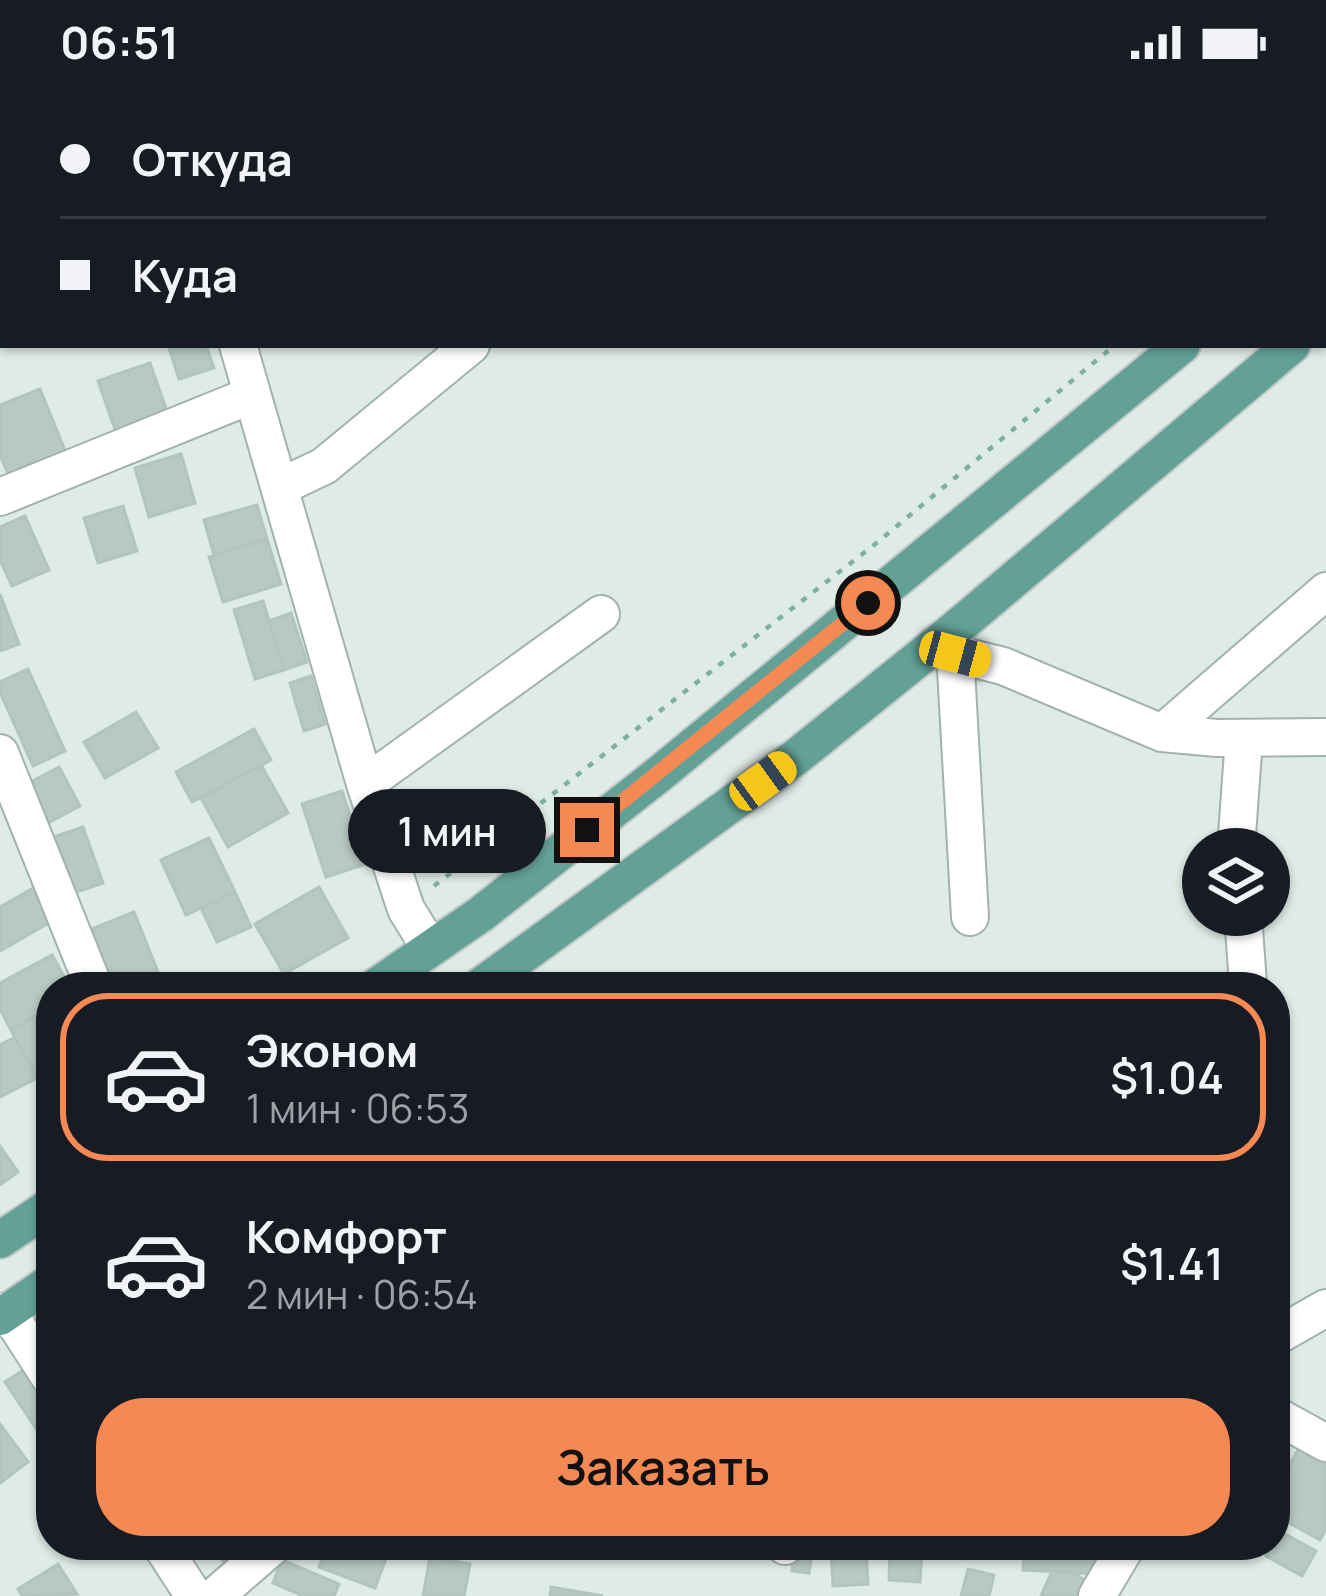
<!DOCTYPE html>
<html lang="ru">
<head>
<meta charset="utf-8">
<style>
  :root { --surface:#171b24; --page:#242831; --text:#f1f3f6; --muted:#9ea1a6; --line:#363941; --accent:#f48954 }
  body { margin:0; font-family:Manrope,sans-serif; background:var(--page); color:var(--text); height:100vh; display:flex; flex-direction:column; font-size:45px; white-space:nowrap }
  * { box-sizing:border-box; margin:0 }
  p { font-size:39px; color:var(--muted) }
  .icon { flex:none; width:66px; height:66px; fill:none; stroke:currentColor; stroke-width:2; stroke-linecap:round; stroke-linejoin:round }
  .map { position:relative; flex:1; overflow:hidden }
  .drawer { position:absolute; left:36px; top:888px; width:1254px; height:588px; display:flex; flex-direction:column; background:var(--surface); border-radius:48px; box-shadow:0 3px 9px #0004 }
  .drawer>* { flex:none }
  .hud { position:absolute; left:0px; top:0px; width:1326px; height:264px; box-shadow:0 3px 9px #0004; display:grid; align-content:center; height:264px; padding:0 60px; background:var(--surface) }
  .fabs { position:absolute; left:1182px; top:744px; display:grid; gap:24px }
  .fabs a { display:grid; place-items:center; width:108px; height:108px; border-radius:50%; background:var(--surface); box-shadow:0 3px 9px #0004; font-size:60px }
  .end { position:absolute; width:54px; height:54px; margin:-27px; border:15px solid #f48954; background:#111; box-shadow:0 0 0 6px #111 }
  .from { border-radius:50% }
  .bubble { position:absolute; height:84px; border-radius:42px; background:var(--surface); box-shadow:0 3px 9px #0004; font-size:39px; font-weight:600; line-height:84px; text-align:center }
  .car { position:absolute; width:36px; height:72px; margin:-36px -18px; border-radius:15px; box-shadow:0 0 9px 3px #0007; background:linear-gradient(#f5c518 24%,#345 0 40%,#f5c518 0 76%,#345 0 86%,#f5c518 0) }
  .hud b { display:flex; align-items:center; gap:42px; height:114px; font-size:45px }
  .hud b+b { border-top:3px solid var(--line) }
  .hud i { width:30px; height:30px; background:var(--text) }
  ul { padding:21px 0 0; list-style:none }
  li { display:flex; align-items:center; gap:36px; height:168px; margin:0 24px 18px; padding:0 36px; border:6px solid transparent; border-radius:48px }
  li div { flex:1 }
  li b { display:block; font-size:45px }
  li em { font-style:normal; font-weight:600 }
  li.current { border-color:var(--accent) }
  li>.icon { width:108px; height:108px; stroke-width:1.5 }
  .button { display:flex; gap:24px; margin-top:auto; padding:24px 60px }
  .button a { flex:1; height:138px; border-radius:48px; background:var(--accent); color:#111; font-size:48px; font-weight:600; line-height:138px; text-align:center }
  .status { display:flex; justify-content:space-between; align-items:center; height:84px; padding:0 60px; background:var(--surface); direction:ltr }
  .status svg { height:33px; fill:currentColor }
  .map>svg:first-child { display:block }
  .building { fill:#b8c8c3; stroke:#b2c4be; stroke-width:3 }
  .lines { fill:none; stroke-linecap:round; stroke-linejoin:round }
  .minor-casing { stroke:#a2b3ae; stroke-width:40 }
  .major-casing { stroke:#c1c8c7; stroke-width:40 }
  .path { stroke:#7fafa4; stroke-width:4.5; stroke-dasharray:6 9; stroke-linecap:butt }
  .minor { stroke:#fff; stroke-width:36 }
  .major { stroke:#63a197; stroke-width:36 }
  .route { stroke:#f48954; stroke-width:15 }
</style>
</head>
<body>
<div class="status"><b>06:51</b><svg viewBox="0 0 49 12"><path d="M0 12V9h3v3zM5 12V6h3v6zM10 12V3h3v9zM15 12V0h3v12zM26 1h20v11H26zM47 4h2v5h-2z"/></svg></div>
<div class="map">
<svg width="1326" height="1512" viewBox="0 0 1326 1512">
  <rect width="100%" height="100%" fill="#dfebe7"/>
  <path class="building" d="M 45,0 L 127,0 L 127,1 L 38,3 Z
    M 168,261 L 206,261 L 214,284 L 179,295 Z
    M 150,279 L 168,330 L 116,348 L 98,297 Z
    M 40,305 L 66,369 L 9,392 L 0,371 L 0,321 Z
    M 181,370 L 195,419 L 149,433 L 135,384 Z
    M 257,421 L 267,455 L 214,471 L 204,436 Z
    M 123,422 L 137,467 L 98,479 L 84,434 Z
    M 25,432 L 49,486 L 12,502 L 0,476 L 0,443 Z
    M 267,455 L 281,500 L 223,518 L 209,473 Z
    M 0,510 L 19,560 L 0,567 Z
    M 263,517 L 284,586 L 255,595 L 234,526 Z
    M 291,529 L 307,578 L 284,586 L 269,537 Z
    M 28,585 L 65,667 L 33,682 L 0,608 L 0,598 Z
    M 311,592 L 325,640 L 304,647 L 290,599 Z
    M 136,628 L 158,664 L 105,694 L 84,658 Z
    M 254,645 L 271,676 L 192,718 L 176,688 Z
    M 261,681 L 288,729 L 228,763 L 201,714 Z
    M 59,683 L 80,722 L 48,739 L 27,700 Z
    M 342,707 L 366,780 L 326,793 L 302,720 Z
    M 83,743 L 103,799 L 67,811 L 48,755 Z
    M 209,754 L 235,808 L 186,831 L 161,776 Z
    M 35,803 L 54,836 L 0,867 L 0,823 Z
    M 319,803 L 348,854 L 284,890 L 255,840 Z
    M 235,808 L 251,843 L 217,858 L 201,824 Z
    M 134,828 L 164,903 L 105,903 L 84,848 Z
    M 52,871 L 70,903 L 51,903 L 51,924 L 11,946 L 0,925 L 0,899 Z
    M 51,924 L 51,986 L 37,994 L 11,946 Z
    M 15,953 L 37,994 L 0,1013 L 0,961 Z
    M 0,1062 L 18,1088 L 0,1101 Z
    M 25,1285 L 51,1325 L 51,1367 L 5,1298 Z
    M 0,1340 L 28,1378 L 0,1399 Z
    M 1300,1362 L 1326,1376 L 1326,1445 L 1320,1456 L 1275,1431 L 1275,1408 Z
    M 1280,1447 L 1316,1467 L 1302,1492 L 1266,1472 Z
    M 210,1461 L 251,1461 L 226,1481 Z
    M 327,1461 L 391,1461 L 375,1504 L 319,1483 Z
    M 795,1461 L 813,1461 L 809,1489 L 792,1487 Z
    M 890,1461 L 922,1461 L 920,1498 L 889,1496 Z
    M 989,1461 L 1025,1461 L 1024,1472 L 988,1470 Z
    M 1025,1461 L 1098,1461 L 1096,1490 L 1023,1486 Z
    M 866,1465 L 868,1500 L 833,1502 L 831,1467 Z
    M 430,1473 L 470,1480 L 464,1512 L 423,1512 Z
    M 282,1476 L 339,1500 L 334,1512 L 303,1512 L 273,1499 Z
    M 58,1480 L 77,1510 L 22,1512 L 18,1505 Z
    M 968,1485 L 994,1491 L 989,1512 L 961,1512 Z
    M 1052,1487 L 1070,1488 L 1087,1497 L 1081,1512 L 1041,1512 Z
    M 551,1503 L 603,1512 L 550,1512 Z"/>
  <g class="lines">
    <g class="minor-casing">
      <path id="minor" d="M 162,0 L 163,3
        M 288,3 L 292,0
        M 765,3 L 769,0
        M 238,261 L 365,700 L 406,825 L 430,864
        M 282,402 L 324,382 L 471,261
        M 0,413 L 252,311
        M 954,550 L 970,833
        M 955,570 L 1003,582 L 1162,649 L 1217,654 L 1326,653
        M 1162,649 L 1326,507
        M 0,669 L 94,903
        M 365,700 L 601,530
        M 1236,765 L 1244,654
        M 1243,831 L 1248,900
        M 7,1227 L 51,1295
        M 1275,1253 L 1326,1224
        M 1275,1331 L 1326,1359
        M 161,1461 L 194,1512
        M 785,1462 L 785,1461
        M 215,1512 L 274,1461
        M 1097,1512 L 1127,1461"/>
    </g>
    <g class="major-casing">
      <path id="major" d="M 1323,145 L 1326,142
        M 1323,235 L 1326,233
        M 375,903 L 481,830 L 658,691 L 1182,261
        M 479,903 L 796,673 L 954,546 L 1292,261
        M 0,1156 L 51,1122
        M 0,1233 L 51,1198"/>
    </g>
    <path class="path" d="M 1323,89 L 1326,86
      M 434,802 L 874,461 L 1115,261"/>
    <use href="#minor" class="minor"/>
    <use href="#major" class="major"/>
  </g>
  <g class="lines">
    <path class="route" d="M 587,746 L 868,519"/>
  </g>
</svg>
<div class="fabs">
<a><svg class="icon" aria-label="layers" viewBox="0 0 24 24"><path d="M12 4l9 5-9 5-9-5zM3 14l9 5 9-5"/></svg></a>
</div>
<i class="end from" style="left:868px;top:519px"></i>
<i class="end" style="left:587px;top:746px"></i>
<div class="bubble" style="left:348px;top:705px;width:198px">1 мин</div>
<i class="car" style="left:955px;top:570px;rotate:105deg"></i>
<i class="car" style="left:763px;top:697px;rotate:54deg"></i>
<div class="hud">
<b><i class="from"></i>Откуда</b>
<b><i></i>Куда</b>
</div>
<section class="drawer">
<ul>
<li class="current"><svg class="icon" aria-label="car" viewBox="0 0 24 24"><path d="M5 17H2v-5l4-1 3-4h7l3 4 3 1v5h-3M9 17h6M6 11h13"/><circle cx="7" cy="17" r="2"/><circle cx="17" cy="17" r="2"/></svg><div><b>Эконом</b><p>1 мин · 06:53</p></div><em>$1.04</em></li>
<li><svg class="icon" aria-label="car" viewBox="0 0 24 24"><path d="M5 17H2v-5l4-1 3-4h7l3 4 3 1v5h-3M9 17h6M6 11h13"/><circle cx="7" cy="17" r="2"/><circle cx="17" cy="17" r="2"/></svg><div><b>Комфорт</b><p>2 мин · 06:54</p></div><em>$1.41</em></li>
</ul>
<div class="button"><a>Заказать</a></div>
</section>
</div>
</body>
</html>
